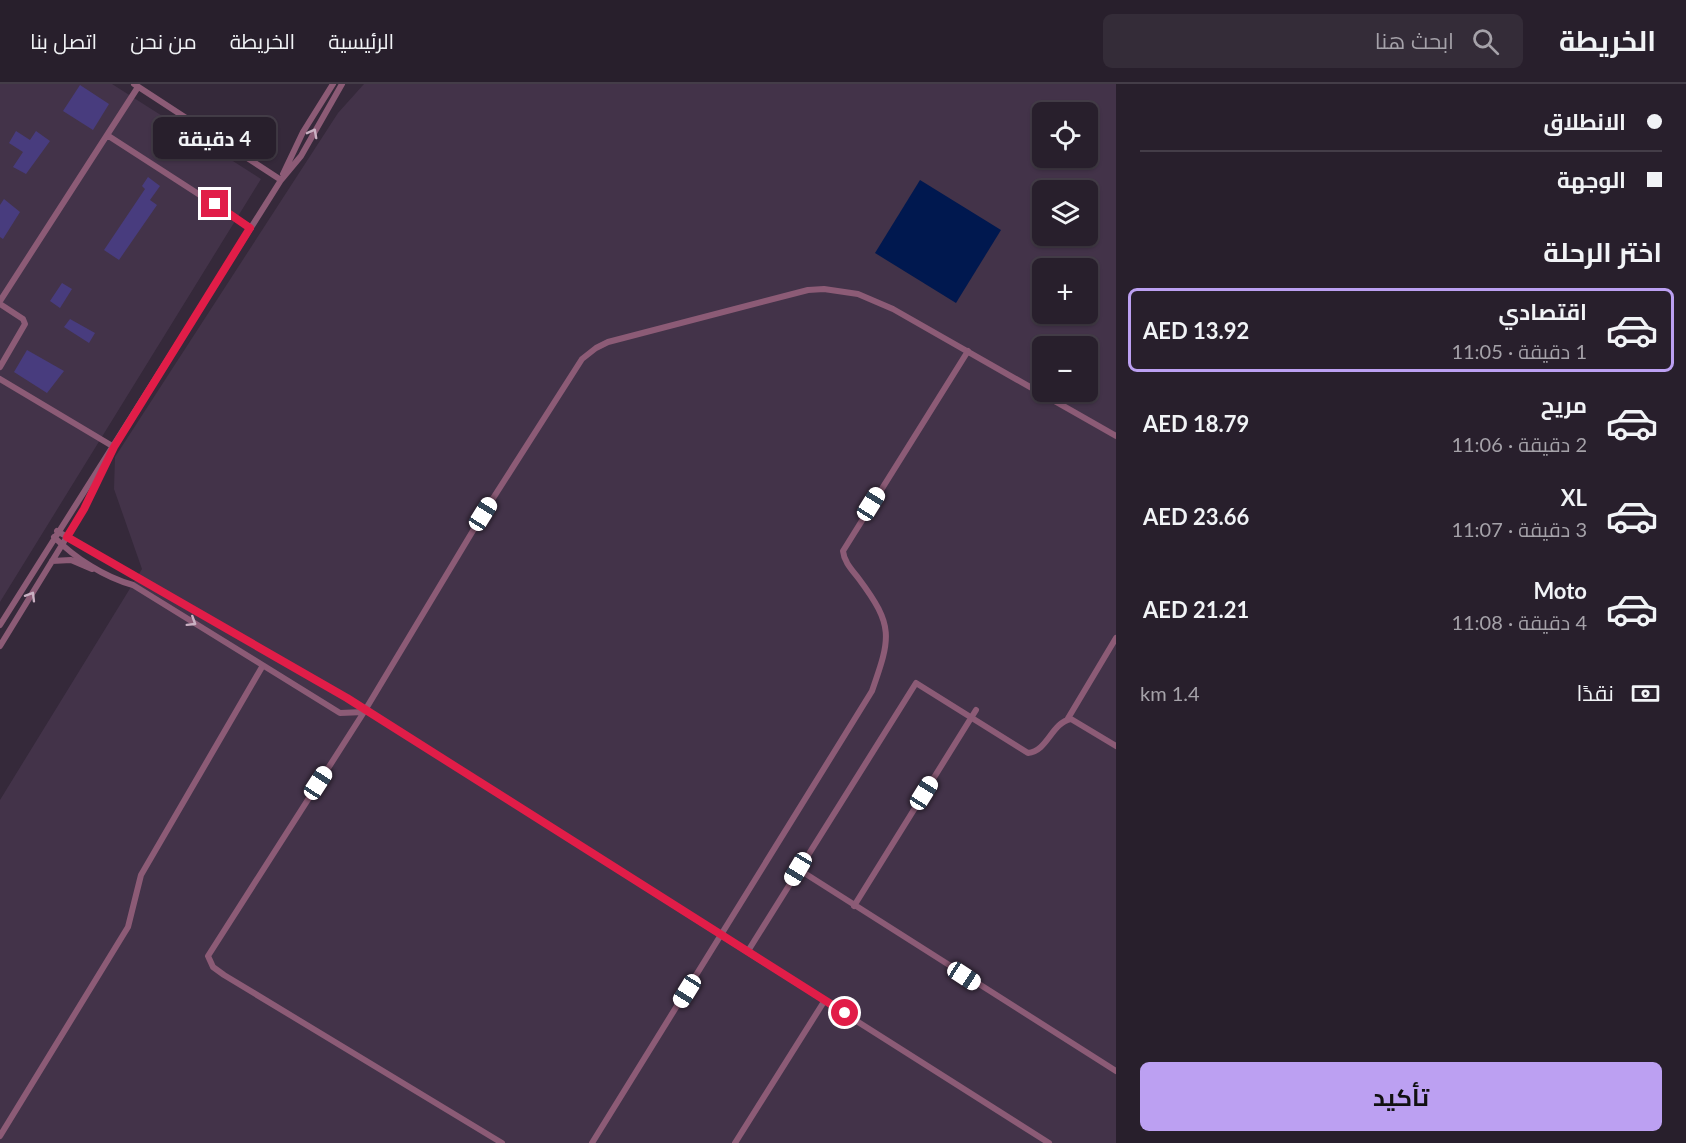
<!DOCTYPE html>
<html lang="ar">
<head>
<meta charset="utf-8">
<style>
  :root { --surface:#281f2c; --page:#342c38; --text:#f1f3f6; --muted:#a5a2a9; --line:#443d48; --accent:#bca0f2 }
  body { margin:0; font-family:Lato,Cairo,sans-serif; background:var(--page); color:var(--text); direction:rtl; height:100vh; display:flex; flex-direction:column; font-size:22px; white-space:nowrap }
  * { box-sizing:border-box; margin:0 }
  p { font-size:20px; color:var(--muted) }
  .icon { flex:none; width:33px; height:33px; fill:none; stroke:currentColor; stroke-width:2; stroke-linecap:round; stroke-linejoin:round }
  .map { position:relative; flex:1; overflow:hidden; direction:ltr }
  .sheet { display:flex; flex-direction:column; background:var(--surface); width:570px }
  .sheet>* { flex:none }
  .top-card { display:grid; align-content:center; height:132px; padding:0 24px; background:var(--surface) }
  .fabs { position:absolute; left:1032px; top:18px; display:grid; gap:12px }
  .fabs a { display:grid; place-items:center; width:66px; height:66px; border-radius:9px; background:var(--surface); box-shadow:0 2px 4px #0004,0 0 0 2px var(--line); font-size:30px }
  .end { position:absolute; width:27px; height:27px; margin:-14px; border:8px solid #e11d48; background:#fff; box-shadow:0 0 0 3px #fff }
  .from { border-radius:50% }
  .bubble { position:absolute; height:42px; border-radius:9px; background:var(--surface); box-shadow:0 2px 4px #0004,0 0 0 2px var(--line); font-size:20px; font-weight:700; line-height:42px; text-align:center; direction:rtl }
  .car { position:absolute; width:18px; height:36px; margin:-18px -9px; border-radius:8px; box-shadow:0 0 4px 2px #0007; background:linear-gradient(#fff 24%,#345 0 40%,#fff 0 76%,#345 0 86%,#fff 0) }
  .top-card b { display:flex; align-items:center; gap:21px; height:57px; font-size:22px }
  .top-card b+b { border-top:2px solid var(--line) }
  .top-card i { width:15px; height:15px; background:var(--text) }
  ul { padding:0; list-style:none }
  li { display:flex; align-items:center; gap:18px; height:84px; margin:0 12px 9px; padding:0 12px; border:3px solid transparent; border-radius:9px }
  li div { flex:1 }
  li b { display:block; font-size:22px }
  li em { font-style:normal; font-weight:700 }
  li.active { border-color:var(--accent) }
  li>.icon { width:54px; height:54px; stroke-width:1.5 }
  h2 { padding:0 24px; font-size:27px; line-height:72px }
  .pay { display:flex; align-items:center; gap:15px; height:66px; padding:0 24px; font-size:22px }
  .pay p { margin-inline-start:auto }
  .action { display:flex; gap:12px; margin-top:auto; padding:12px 24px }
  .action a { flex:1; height:69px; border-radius:9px; background:var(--accent); color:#111; font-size:24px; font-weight:700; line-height:69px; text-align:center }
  header { display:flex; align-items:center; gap:36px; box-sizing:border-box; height:84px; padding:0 30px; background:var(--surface); border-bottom:2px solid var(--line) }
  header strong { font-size:28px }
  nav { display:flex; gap:33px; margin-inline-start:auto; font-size:21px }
  .search { width:420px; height:54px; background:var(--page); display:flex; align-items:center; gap:15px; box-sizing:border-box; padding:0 21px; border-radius:9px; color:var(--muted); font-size:22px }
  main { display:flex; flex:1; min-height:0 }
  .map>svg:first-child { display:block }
  .built { fill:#433349; fill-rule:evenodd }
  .water { fill:#00184f }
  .building { fill:#483c7e }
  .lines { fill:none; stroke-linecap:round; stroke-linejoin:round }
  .minor { stroke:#8c5b76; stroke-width:6 }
  .oneway { stroke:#cab1c3 }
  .route { stroke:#e11d48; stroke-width:8 }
</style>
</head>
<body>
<header>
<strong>الخريطة</strong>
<div class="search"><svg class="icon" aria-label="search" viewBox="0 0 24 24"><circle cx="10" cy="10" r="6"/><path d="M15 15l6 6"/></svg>ابحث هنا</div>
<nav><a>الرئيسية</a><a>الخريطة</a><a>من نحن</a><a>اتصل بنا</a></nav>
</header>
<main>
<section class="sheet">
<div class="top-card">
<b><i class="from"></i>الانطلاق</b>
<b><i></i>الوجهة</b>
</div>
<h2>اختر الرحلة</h2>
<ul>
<li class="active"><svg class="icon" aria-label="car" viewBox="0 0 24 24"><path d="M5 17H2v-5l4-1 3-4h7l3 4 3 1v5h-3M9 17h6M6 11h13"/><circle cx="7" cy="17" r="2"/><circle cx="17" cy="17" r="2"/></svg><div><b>اقتصادي</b><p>1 دقيقة · 11:05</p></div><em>AED 13.92</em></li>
<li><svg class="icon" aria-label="car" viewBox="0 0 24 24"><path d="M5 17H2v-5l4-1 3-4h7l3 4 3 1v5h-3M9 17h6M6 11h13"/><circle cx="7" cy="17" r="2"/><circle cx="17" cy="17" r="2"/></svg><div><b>مريح</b><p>2 دقيقة · 11:06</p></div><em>AED 18.79</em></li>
<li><svg class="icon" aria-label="car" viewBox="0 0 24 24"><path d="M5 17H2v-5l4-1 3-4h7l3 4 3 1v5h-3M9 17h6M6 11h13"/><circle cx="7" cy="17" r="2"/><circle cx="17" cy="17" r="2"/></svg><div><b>XL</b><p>3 دقيقة · 11:07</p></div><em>AED 23.66</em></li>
<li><svg class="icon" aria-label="car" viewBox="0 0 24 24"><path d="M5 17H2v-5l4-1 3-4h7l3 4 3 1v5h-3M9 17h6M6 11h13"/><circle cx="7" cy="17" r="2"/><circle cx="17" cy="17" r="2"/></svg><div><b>Moto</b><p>4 دقيقة · 11:08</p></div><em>AED 21.21</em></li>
</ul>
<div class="pay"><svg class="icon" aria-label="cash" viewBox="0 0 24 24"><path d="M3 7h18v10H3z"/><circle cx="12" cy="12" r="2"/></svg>نقدًا<p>1.4 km</p></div>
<div class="action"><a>تأكيد</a></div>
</section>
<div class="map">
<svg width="1116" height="1059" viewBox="0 0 1116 1059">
  <rect width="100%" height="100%" fill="#35293a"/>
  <path class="built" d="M 0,0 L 112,0 L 261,95 L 0,518 Z
    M 364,0 L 1116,0 L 1116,1059 L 0,1059 L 0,716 L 142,485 L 114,405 L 115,373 L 338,29 ZM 1042,28 L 1088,28 L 1088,74 L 1042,74 ZM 1042,106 L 1088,106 L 1088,152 L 1042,152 ZM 1042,184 L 1088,184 L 1088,230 L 1042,230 ZM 1042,262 L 1088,262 L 1088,308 L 1042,308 Z"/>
  <path class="water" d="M 920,96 L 1001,146 L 956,219 L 875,169 Z"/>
  <path class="building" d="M 80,1 L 109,20 L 93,46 L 63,27 Z
    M 16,47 L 30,56 L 36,47 L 50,57 L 26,90 L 13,83 L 23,68 L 9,59 Z
    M 148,93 L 160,102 L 150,116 L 157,121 L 119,176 L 104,166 L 145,105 L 142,102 Z
    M 4,115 L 20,128 L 3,155 L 0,153 L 0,121 Z
    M 62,199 L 72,205 L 60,224 L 50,217 Z
    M 70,235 L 95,249 L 89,259 L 64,243 Z
    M 27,266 L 64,287 L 47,309 L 14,288 Z"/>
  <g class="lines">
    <path class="minor" d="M 134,0 L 281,96
      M 107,51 L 251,144
      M 283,90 L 303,48 L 333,0
      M 0,217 L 138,3
      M 0,220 L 23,235 L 25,240 L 0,283
      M 0,295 L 114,363
      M 57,447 L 347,614 L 1049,1059
      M 54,453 C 75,474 104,493 133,501 L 340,629 L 364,628
      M 52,477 L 71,476 L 92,485
      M 0,541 C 93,392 187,244 281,96 L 301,72 L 342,0
      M 0,562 L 84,425 L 105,381
      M 1067,636 L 1116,554
      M 798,785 L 1116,987
      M 854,822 L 976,626
      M 748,867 L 916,599 L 1028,669 C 1048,667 1051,639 1071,635 L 1116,662
      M 0,1052 L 128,843 L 141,791 L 262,583
      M 502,1059 L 224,891 L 213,883 L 208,872 L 364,628 L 483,430 L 582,275 L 596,264 L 608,258 L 808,206 L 824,205 L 858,210 L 893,225 L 1116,352
      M 592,1059 L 872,607 C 891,553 894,542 859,495 C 852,486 844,478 843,467 L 968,267
      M 735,1059 L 825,916"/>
  </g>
  <defs><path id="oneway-chevron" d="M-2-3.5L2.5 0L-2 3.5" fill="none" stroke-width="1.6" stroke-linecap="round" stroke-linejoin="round" transform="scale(1.5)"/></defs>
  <g class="oneway">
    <use href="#oneway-chevron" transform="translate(313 49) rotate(-62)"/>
    <use href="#oneway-chevron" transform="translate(31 512) rotate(-59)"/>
    <use href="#oneway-chevron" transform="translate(192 538) rotate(32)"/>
  </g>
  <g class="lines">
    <path class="route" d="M 215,120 L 250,144 L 114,363 L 84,425 L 67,453 L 347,614 L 845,929"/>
  </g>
</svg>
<div class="fabs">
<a><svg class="icon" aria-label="locate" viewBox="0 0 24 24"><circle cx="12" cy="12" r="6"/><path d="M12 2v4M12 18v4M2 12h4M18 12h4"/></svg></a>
<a><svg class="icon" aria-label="layers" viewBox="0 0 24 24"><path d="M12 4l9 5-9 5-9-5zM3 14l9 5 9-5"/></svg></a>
<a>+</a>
<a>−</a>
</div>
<i class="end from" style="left:845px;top:929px"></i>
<i class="end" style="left:215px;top:120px"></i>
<div class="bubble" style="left:153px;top:33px;width:123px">4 دقيقة</div>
<i class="car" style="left:871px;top:420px;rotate:32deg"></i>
<i class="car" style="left:483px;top:430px;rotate:32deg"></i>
<i class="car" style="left:318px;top:699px;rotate:33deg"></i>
<i class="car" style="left:924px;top:709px;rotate:32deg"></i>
<i class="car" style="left:798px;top:785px;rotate:211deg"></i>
<i class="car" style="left:964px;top:892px;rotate:123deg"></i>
<i class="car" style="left:687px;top:907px;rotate:212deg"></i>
</div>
</main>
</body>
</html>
